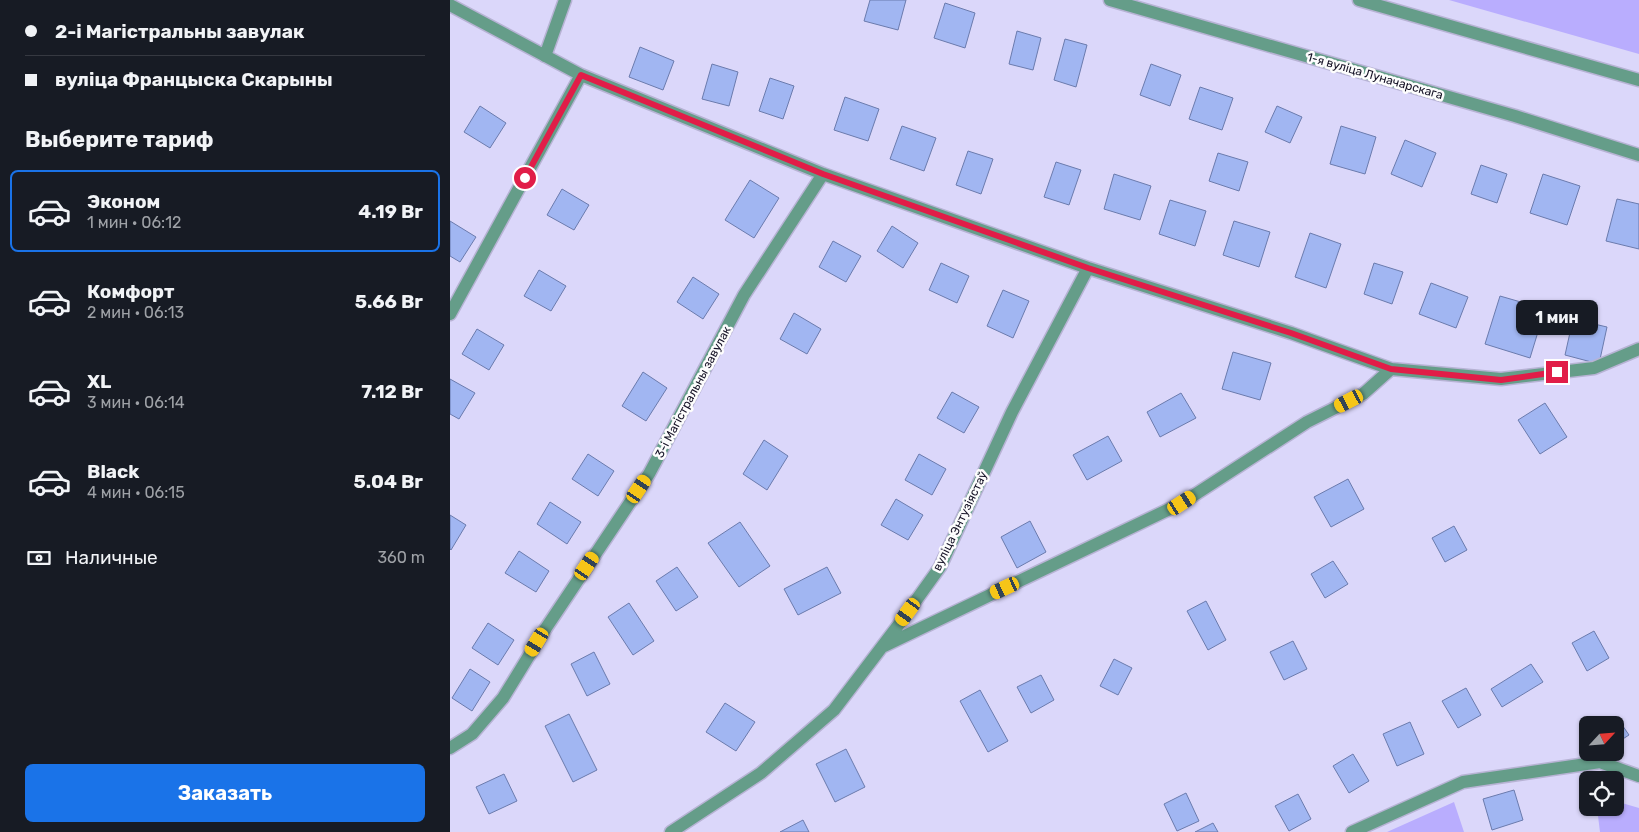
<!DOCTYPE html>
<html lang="ru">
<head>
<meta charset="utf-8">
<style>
  :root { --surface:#171b24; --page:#20242c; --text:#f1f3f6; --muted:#9ea1a6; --line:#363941; --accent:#1a73e8 }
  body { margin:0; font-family:Rubik,sans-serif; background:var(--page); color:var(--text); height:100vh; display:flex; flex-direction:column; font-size:19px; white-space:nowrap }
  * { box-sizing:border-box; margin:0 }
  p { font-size:16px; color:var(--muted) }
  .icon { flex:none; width:28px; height:28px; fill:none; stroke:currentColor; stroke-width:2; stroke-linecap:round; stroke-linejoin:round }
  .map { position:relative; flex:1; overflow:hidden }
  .details { display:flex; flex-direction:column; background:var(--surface); width:450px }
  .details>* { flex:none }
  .top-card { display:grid; align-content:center; height:110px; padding:0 25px; background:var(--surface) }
  .needle { width:32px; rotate:64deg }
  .tools { position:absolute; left:1129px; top:716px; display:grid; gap:10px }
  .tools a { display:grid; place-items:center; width:45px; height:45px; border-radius:8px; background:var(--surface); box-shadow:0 1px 4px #0004; font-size:25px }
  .end { position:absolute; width:22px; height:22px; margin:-11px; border:6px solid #e11d48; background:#fff; box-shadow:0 0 0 2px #fff }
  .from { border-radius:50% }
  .bubble { position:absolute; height:35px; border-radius:8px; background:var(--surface); box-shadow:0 1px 4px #0004; font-size:16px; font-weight:700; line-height:35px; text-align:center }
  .car { position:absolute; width:15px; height:30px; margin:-15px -8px; border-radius:6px; box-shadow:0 0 4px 1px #0007; background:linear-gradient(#f5c518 24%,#345 0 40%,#f5c518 0 76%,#345 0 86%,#f5c518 0) }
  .top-card b { display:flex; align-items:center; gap:18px; height:48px; font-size:19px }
  .top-card b+b { border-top:1px solid var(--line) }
  .top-card i { width:12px; height:12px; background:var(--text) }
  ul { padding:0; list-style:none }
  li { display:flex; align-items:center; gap:15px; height:82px; margin:0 10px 8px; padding:0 15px; border:2px solid transparent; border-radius:8px }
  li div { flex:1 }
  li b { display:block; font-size:19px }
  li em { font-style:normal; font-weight:700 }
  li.selected { border-color:var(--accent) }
  li>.icon { width:45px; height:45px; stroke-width:1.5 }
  h2 { padding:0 25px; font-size:22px; line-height:60px }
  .pay { display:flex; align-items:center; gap:12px; height:55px; padding:0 25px; font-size:19px }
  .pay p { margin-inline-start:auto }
  .cta { display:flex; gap:10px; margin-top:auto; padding:10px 25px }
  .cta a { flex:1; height:58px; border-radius:8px; background:var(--accent); color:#fff; font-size:20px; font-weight:700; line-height:58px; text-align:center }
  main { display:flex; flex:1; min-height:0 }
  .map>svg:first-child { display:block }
  .green { fill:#b9adfe }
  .building { fill:#a1b6f2; stroke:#6b7bad }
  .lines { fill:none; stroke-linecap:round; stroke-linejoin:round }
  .minor-casing { stroke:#b7b3d4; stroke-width:15 }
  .tertiary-casing { stroke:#b7b3d4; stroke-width:15 }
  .minor { stroke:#659d89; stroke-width:12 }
  .tertiary { stroke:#659d89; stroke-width:12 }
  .route { stroke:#e11d48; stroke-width:6 }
  .labels { text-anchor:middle; stroke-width:5; stroke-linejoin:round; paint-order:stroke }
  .street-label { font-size:12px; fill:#141125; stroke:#fdfdfd }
</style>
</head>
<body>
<main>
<section class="details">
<div class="top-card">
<b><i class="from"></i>2-і Магістральны завулак</b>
<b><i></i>вуліца Францыска Скарыны</b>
</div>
<h2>Выберите тариф</h2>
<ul>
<li class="selected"><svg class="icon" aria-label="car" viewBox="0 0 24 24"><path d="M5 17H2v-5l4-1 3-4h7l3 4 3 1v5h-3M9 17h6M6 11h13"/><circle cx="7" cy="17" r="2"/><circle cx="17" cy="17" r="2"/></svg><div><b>Эконом</b><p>1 мин · 06:12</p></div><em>4.19 Br</em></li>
<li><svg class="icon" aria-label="car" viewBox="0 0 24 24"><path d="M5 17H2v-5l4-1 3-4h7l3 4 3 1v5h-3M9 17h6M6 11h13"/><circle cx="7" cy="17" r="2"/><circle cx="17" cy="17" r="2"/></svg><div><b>Комфорт</b><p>2 мин · 06:13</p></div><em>5.66 Br</em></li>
<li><svg class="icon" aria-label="car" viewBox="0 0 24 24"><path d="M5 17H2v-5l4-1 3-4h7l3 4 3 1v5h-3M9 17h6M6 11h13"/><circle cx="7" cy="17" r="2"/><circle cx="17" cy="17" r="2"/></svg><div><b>XL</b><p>3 мин · 06:14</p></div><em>7.12 Br</em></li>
<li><svg class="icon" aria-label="car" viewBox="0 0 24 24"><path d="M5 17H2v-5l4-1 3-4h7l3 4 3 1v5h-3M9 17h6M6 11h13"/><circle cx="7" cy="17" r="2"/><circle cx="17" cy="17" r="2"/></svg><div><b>Black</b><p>4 мин · 06:15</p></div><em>5.04 Br</em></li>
</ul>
<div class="pay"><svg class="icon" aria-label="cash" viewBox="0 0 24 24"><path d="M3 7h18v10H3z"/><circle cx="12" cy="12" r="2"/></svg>Наличные<p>360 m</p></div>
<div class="cta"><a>Заказать</a></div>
</section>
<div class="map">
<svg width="1189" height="832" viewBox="0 0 1189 832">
  <rect width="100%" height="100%" fill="#dbd7fa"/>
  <path class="green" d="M 999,0 L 1189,0 L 1189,54 Z
    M 1165,801 L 1189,808 L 1189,832 L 1150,832 L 1147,808 L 1165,808 Z
    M 1004,802 L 1014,832 L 937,832 Z"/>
  <path class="building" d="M 420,0 L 456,0 L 448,30 L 414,21 Z
    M 495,3 L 525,13 L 515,48 L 484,38 Z
    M 567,31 L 591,38 L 583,70 L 559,64 Z
    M 615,39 L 637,45 L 626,87 L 604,80 Z
    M 190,47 L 224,61 L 213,90 L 179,77 Z
    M 262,64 L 288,72 L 279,106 L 252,99 Z
    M 701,64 L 731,75 L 720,106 L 690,95 Z
    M 320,78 L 344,86 L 333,119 L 309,111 Z
    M 750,87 L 783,98 L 772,130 L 739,119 Z
    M 395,97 L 429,109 L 418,141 L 384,130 Z
    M 30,106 L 56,123 L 40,148 L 14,132 Z
    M 827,106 L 852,117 L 840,143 L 815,132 Z
    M 452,126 L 486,138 L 474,171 L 440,159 Z
    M 891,126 L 926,137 L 915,174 L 880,164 Z
    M 955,140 L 986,153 L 972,187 L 941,174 Z
    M 518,151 L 543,159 L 531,194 L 506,185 Z
    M 768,153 L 798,162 L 789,191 L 759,181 Z
    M 606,162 L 631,170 L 619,205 L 594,197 Z
    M 1031,165 L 1057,174 L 1047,203 L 1021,194 Z
    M 664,174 L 701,186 L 690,220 L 654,209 Z
    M 1093,174 L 1130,186 L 1117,225 L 1080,213 Z
    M 300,180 L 329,198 L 304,238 L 275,220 Z
    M 112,189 L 139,205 L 124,230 L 97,215 Z
    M 1167,199 L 1189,204 L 1189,249 L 1156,241 Z
    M 720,200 L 756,211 L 745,246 L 709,234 Z
    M 0,221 L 26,237 L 10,262 L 0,256 Z
    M 784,221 L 820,232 L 809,267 L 773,255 Z
    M 442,226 L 468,243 L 453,268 L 427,251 Z
    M 860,233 L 891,244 L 876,288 L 845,277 Z
    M 383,241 L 411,256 L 396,282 L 369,267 Z
    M 491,263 L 519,276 L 507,303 L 479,290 Z
    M 924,263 L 953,272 L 942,304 L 914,294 Z
    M 89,270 L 116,286 L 101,311 L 74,296 Z
    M 243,277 L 269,294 L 253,319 L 227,302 Z
    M 981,283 L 1018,297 L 1006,328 L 969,314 Z
    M 553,290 L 579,301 L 563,338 L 537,326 Z
    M 1050,296 L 1095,309 L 1080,358 L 1035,344 Z
    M 344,313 L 371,329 L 357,354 L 330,339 Z
    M 1123,319 L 1157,327 L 1149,364 L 1115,355 Z
    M 27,329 L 54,345 L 39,370 L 12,354 Z
    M 783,352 L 821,363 L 810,400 L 772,389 Z
    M 193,372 L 217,388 L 196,421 L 172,406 Z
    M 0,379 L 25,393 L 9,419 L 0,414 Z
    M 502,392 L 529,407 L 514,433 L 487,418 Z
    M 731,393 L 746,418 L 710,437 L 697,412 Z
    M 1095,403 L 1117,437 L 1090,454 L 1068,420 Z
    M 658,436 L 672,461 L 637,480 L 623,455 Z
    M 314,440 L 338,456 L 317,490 L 293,474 Z
    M 138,454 L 164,471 L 148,496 L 122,479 Z
    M 469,454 L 496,469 L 482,495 L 455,480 Z
    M 898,479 L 914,509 L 881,527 L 864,497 Z
    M 446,499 L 473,515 L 458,540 L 431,525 Z
    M 100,502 L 131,522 L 117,544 L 87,524 Z
    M 0,515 L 16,525 L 1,550 L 0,549 Z
    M 580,521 L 596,552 L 567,568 L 551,537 Z
    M 290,522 L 320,566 L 289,587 L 258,543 Z
    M 1004,526 L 1017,550 L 995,562 L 982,538 Z
    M 69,551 L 99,571 L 86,592 L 55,573 Z
    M 883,561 L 898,584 L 875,598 L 861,574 Z
    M 227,567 L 248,597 L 226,611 L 206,581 Z
    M 377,567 L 391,593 L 348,615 L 334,589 Z
    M 756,601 L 776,640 L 758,650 L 737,611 Z
    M 179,603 L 204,641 L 183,655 L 158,617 Z
    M 38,623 L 64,640 L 48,665 L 22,648 Z
    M 1144,631 L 1159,658 L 1137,671 L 1122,643 Z
    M 843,641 L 857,669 L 834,680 L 820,652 Z
    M 144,652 L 160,684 L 137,696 L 121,664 Z
    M 664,659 L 682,668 L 668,695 L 650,686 Z
    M 1081,664 L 1093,682 L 1052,707 L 1041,689 Z
    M 20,669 L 40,682 L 22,711 L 2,698 Z
    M 591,675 L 604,700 L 581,713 L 567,687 Z
    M 1016,688 L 1031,715 L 1008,728 L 992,701 Z
    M 530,690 L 558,741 L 538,752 L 510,701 Z
    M 275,703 L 305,722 L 286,751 L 256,732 Z
    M 119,714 L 147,770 L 123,782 L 95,726 Z
    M 1168,719 L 1179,735 L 1165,744 L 1165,725 L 1159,725 Z
    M 960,722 L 974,754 L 947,766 L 933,734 Z
    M 396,749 L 415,787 L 385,802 L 366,764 Z
    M 903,754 L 919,781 L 899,793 L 883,766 Z
    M 54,774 L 67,801 L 39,814 L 26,787 Z
    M 1064,790 L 1073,820 L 1042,830 L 1033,799 Z
    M 736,793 L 749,821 L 727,831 L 714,804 Z
    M 848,794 L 861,819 L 839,831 L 825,806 Z
    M 353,820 L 359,832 L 330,832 Z
    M 763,823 L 768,832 L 745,832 Z"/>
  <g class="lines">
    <g class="minor-casing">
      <path id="minor" d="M 660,0 L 1065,116 L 1189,155
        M 0,5 L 131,75 L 373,174 L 638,268 L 841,333 L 941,369 L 1051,379 L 1144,368 L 1189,349
        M 95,56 L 115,0
        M 0,314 L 131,75
        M 434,646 L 732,503 L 857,422 L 913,394 L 941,369
        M 0,748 L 22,734 L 53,698 L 96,628 L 199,474 L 294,295 L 373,174
        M 221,832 L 311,773 L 384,710 L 447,627 L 490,567 L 562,412 L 638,268
        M 902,832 L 1013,782 L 1150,762 L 1189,776"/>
    </g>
    <g class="tertiary-casing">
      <path id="tertiary" d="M 909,0 L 1189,80"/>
    </g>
    <use href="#minor" class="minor"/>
    <use href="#tertiary" class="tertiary"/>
  </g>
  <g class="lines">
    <path class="route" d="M 75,178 L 131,75 L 373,174 L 638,268 L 841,333 L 941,369 L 1051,380 L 1107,372"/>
  </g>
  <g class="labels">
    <g class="street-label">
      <text transform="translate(925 76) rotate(16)" y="4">1-я вуліца Луначарскага</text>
      <text transform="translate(243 392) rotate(-62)" y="4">3-і Магістральны завулак</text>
      <text transform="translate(510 521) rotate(-64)" y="4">вуліца Энтузіястаў</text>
    </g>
  </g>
</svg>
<div class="tools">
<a><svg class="needle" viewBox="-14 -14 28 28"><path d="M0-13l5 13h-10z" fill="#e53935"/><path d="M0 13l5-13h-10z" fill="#9ea1a6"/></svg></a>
<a><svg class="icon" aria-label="locate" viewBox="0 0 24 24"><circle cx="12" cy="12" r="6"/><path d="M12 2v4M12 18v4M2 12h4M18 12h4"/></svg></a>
</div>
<i class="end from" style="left:75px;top:178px"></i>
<i class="end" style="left:1107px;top:372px"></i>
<div class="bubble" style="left:1066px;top:300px;width:82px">1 мин</div>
<i class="car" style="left:899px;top:401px;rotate:243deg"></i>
<i class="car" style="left:189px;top:489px;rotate:34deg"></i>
<i class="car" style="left:732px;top:503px;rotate:57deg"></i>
<i class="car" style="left:137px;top:566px;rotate:34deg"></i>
<i class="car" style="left:555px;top:588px;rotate:245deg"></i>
<i class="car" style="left:458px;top:612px;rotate:216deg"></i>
<i class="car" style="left:87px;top:642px;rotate:211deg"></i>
</div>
</main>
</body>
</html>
